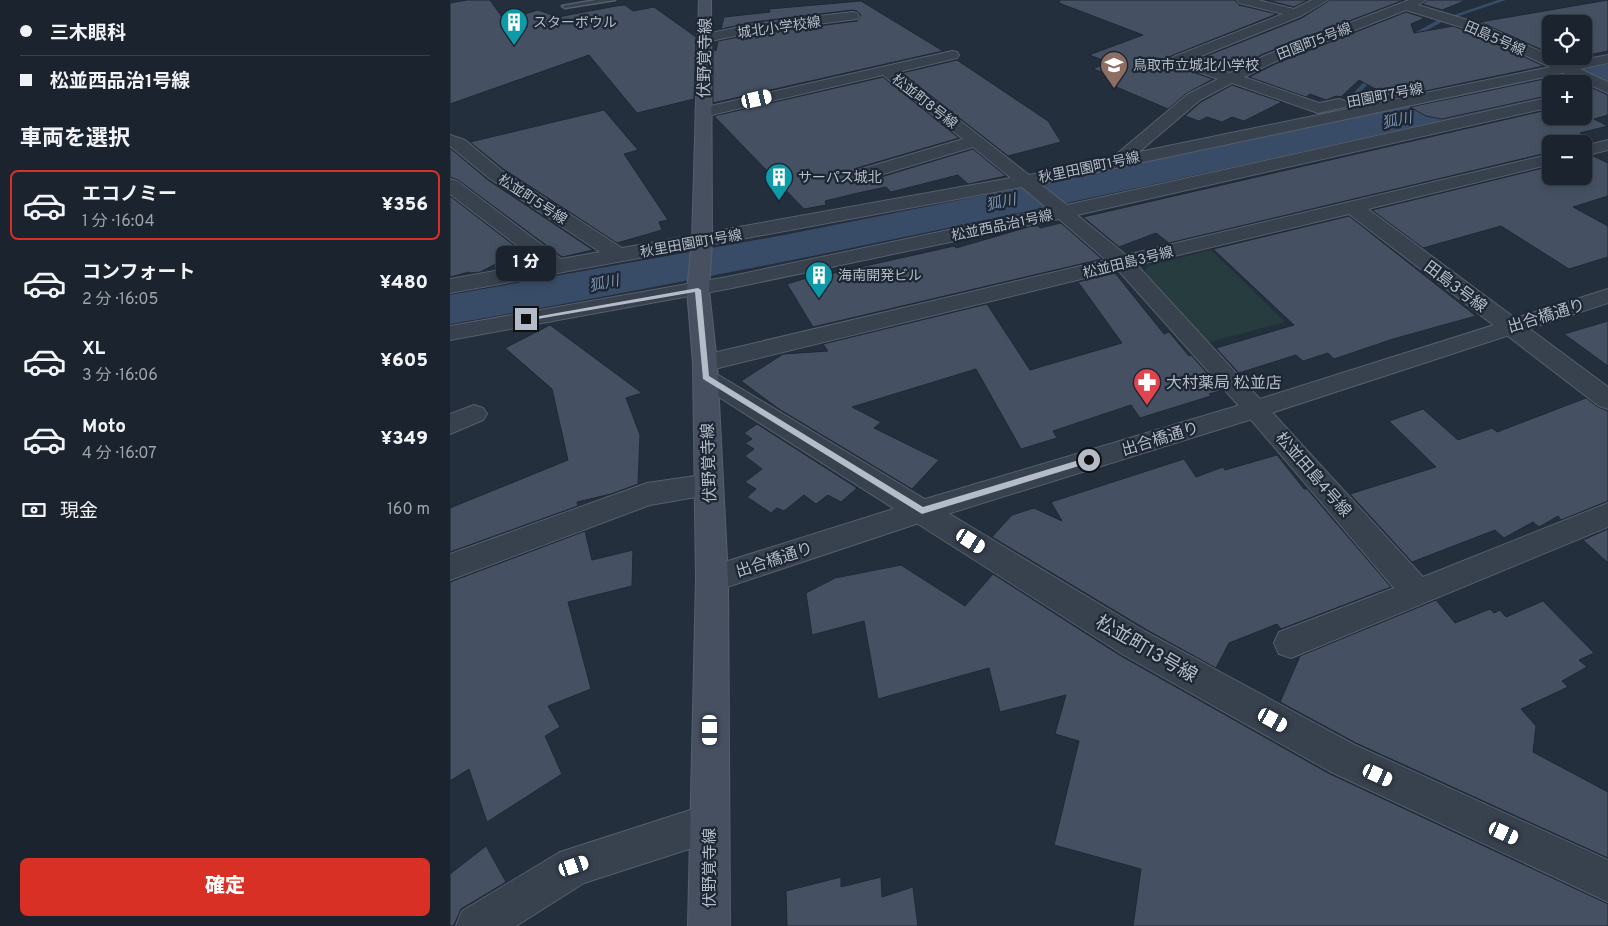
<!DOCTYPE html>
<html lang="ja">
<head>
<meta charset="utf-8">
<style>
  :root { --surface:#1b232e; --page:#242b36; --text:#f1f3f6; --muted:#a0a4aa; --line:#39404a; --accent:#d93025 }
  body { margin:0; font-family:Overpass,"Noto Sans JP",sans-serif; background:var(--page); color:var(--text); height:100vh; display:flex; flex-direction:column; font-size:19px; white-space:nowrap }
  * { box-sizing:border-box; margin:0 }
  p { font-size:16px; color:var(--muted) }
  .icon { flex:none; width:28px; height:28px; fill:none; stroke:currentColor; stroke-width:2; stroke-linecap:round; stroke-linejoin:round }
  .map { position:relative; flex:1; overflow:hidden }
  .drawer { display:flex; flex-direction:column; background:var(--surface); width:450px }
  .drawer>* { flex:none }
  .banner { display:grid; align-content:center; height:110px; padding:0 20px; background:var(--surface) }
  .tools { position:absolute; left:1092px; top:15px; display:grid; gap:10px }
  .tools a { display:grid; place-items:center; width:50px; height:50px; border-radius:8px; background:var(--surface); box-shadow:0 2px 8px #0003,0 0 0 1px var(--line); font-size:25px }
  .end { position:absolute; width:22px; height:22px; margin:-11px; border:6px solid #b4bcc9; background:#111; box-shadow:0 0 0 2px #111 }
  .from { border-radius:50% }
  .bubble { position:absolute; height:35px; border-radius:8px; background:var(--surface); box-shadow:0 2px 8px #0003,0 0 0 1px var(--line); font-size:16px; font-weight:800; line-height:35px; text-align:center }
  .car { position:absolute; width:15px; height:30px; margin:-15px -8px; border-radius:6px; box-shadow:0 0 4px 1px #0007; background:linear-gradient(#fff 24%,#345 0 40%,#fff 0 76%,#345 0 86%,#fff 0) }
  .banner b { display:flex; align-items:center; gap:18px; height:48px; font-size:19px }
  .banner b+b { border-top:1px solid var(--line) }
  .banner i { width:12px; height:12px; background:var(--text) }
  ul { padding:0; list-style:none }
  li { display:flex; align-items:center; gap:15px; height:70px; margin:0 10px 8px; padding:0 10px; border:2px solid transparent; border-radius:8px }
  li div { flex:1 }
  li b { display:block; font-size:19px }
  li em { font-style:normal; font-weight:800 }
  li.on { border-color:var(--accent) }
  li>.icon { width:45px; height:45px; stroke-width:1.5 }
  h2 { padding:0 20px; font-size:22px; line-height:60px }
  .pay { display:flex; align-items:center; gap:12px; height:55px; padding:0 20px; font-size:19px }
  .pay p { margin-inline-start:auto }
  .action { display:flex; gap:10px; margin-top:auto; padding:10px 20px }
  .action a { flex:1; height:58px; border-radius:8px; background:var(--accent); color:#fff; font-size:20px; font-weight:800; line-height:58px; text-align:center }
  main { display:flex; flex:1; min-height:0 }
  .map>svg:first-child { display:block }
  .green { fill:#263c3f }
  .water { fill:#394c67 }
  .lines { fill:none; stroke-linecap:round; stroke-linejoin:round }
  .stream { fill:#394c67; fill-rule:evenodd }
  .building { fill:#455162; stroke:#1f2835 }
  .service-casing { stroke:#565f6c; stroke-width:3 }
  .minor-casing { stroke:#565f6c; stroke-width:2 }
  .tertiary-casing { stroke:#565f6c; stroke-width:2 }
  .secondary-casing { stroke:#565f6c; stroke-width:2 }
  .service { fill:#38414e; fill-rule:evenodd }
  .minor { fill:#38414e; fill-rule:evenodd }
  .tertiary { fill:#38414e; fill-rule:evenodd }
  .secondary { fill:#465061; fill-rule:evenodd }
  .route { fill:#b4bcc9 }
  .labels { text-anchor:middle; stroke-width:4.5; stroke-linejoin:round; paint-order:stroke }
  .far-poi-label { font-size:14px; fill:#b4bcc9; stroke:#1d2633; text-anchor:start }
  .far-street-label { font-size:14px; fill:#b4bcc9; stroke:#1d2633 }
  .far-water-label { font-size:15px; font-style:italic; fill:#7c92b1; stroke:#1d2633 }
  .street-label { font-size:16px; fill:#b4bcc9; stroke:#1d2633 }
  .poi-label { font-size:16px; fill:#b4bcc9; stroke:#1d2633; text-anchor:start }
  .near-street-label { font-size:19px; fill:#b4bcc9; stroke:#1d2633 }
</style>
</head>
<body>
<main>
<section class="drawer">
<div class="banner">
<b><i class="from"></i>三木眼科</b>
<b><i></i>松並西品治1号線</b>
</div>
<h2>車両を選択</h2>
<ul>
<li class="on"><svg class="icon" aria-label="car" viewBox="0 0 24 24"><path d="M5 17H2v-5l4-1 3-4h7l3 4 3 1v5h-3M9 17h6M6 11h13"/><circle cx="7" cy="17" r="2"/><circle cx="17" cy="17" r="2"/></svg><div><b>エコノミー</b><p>1 分 · 16:04</p></div><em>¥356</em></li>
<li><svg class="icon" aria-label="car" viewBox="0 0 24 24"><path d="M5 17H2v-5l4-1 3-4h7l3 4 3 1v5h-3M9 17h6M6 11h13"/><circle cx="7" cy="17" r="2"/><circle cx="17" cy="17" r="2"/></svg><div><b>コンフォート</b><p>2 分 · 16:05</p></div><em>¥480</em></li>
<li><svg class="icon" aria-label="car" viewBox="0 0 24 24"><path d="M5 17H2v-5l4-1 3-4h7l3 4 3 1v5h-3M9 17h6M6 11h13"/><circle cx="7" cy="17" r="2"/><circle cx="17" cy="17" r="2"/></svg><div><b>XL</b><p>3 分 · 16:06</p></div><em>¥605</em></li>
<li><svg class="icon" aria-label="car" viewBox="0 0 24 24"><path d="M5 17H2v-5l4-1 3-4h7l3 4 3 1v5h-3M9 17h6M6 11h13"/><circle cx="7" cy="17" r="2"/><circle cx="17" cy="17" r="2"/></svg><div><b>Moto</b><p>4 分 · 16:07</p></div><em>¥349</em></li>
</ul>
<div class="pay"><svg class="icon" aria-label="cash" viewBox="0 0 24 24"><path d="M3 7h18v10H3z"/><circle cx="12" cy="12" r="2"/></svg>現金<p>160 m</p></div>
<div class="action"><a>確定</a></div>
</section>
<div class="map">
<svg width="1158" height="926" viewBox="0 0 1158 926">
  <rect width="100%" height="100%" fill="#242f3e"/>
  <path class="green" d="M 761,250 L 835,322 L 759,342 L 695,272 L 698,266 Z"/>
  <path class="water" d="M 1158,64 L 1158,83 L 1134,89 L 1134,84 L 1101,84 L 1101,96 C 735,178 370,260 0,324 L 0,295 L 334,235 L 596,183 Z"/>
  <g class="lines">
    <path class="stream" d="M 1048,0 L 1056,0 L 1006,17 L 1001,16 Z
      M 990,19 L 992,22 L 968,35 L 960,42 L 955,41 L 964,33 Z
      M 923,72 L 928,73 L 904,99 L 900,99 L 900,97 Z"/>
  </g>
  <path class="building" d="M 17,0 L 40,0 L 54,20 L 88,10 L 108,17 L 166,6 L 175,5 L 183,11 L 204,7 L 246,37 L 244,99 L 187,113 L 139,55 L 0,104 L 0,3 Z
    M 610,0 L 785,0 L 789,5 L 827,14 L 721,56 L 719,61 L 722,65 L 763,79 L 737,93 L 718,109 L 657,83 L 669,79 L 643,69 L 658,62 L 639,55 L 693,35 L 609,3 Z
    M 816,0 L 858,0 L 844,7 Z
    M 880,0 L 954,0 L 813,54 L 780,71 L 746,60 L 852,18 Z
    M 978,0 L 1017,0 L 992,10 L 972,4 Z
    M 1158,0 L 1158,51 L 1134,56 L 1134,24 L 1101,24 L 1101,54 L 1030,22 Z
    M 411,1 L 493,51 L 263,103 L 263,49 L 266,51 L 268,41 L 304,34 L 407,21 L 411,15 L 407,11 L 402,10 L 304,22 L 271,29 L 274,17 L 320,12 L 319,9 Z
    M 956,12 L 975,18 L 961,24 L 964,33 L 1003,26 L 1020,32 L 1094,66 L 942,98 L 909,80 L 891,97 L 886,96 L 876,100 L 860,94 L 856,97 L 799,77 L 825,64 Z
    M 507,60 L 598,121 L 611,142 L 558,156 L 452,73 Z
    M 1113,75 L 1133,84 L 1101,84 L 1101,95 L 992,119 L 976,116 L 960,107 Z
    M 433,77 L 509,138 L 407,168 L 403,174 L 406,179 L 421,180 L 523,149 L 556,176 L 518,184 L 508,175 L 441,192 L 436,187 L 408,193 L 375,201 L 376,205 L 354,209 L 264,116 Z
    M 1134,84 L 1158,95 L 1158,115 L 1144,119 L 1158,126 L 1130,133 L 1136,136 L 1132,137 L 1138,140 L 1135,141 L 1139,143 L 1101,144 L 1101,152 L 719,243 L 706,233 L 669,247 L 633,217 L 1101,109 L 1101,116 L 1134,116 Z
    M 782,85 L 832,102 L 794,121 L 782,117 L 772,122 L 757,117 L 749,121 L 735,116 L 751,102 Z
    M 154,110 L 188,150 L 174,154 L 218,220 L 209,222 L 212,230 L 167,243 L 52,168 L 20,142 Z
    M 0,148 L 38,180 L 143,250 L 112,257 L 104,251 L 8,180 L 0,177 Z
    M 1143,156 L 1158,163 L 1158,196 L 1123,207 L 1158,226 L 1158,257 L 1119,269 L 1051,226 L 973,248 L 922,210 L 1101,166 L 1101,176 L 1134,176 L 1134,158 Z
    M 0,196 L 83,260 L 74,264 L 51,268 L 46,264 L 30,272 L 21,273 L 19,272 L 0,277 Z
    M 899,216 L 1026,316 L 943,339 L 884,359 L 878,353 L 853,361 L 846,355 L 789,373 L 766,348 L 844,325 L 763,249 Z
    M 611,223 L 652,259 L 363,327 L 337,284 L 373,273 L 375,275 L 504,246 L 506,248 L 578,227 L 587,225 L 590,228 Z
    M 665,273 L 714,334 L 719,332 L 739,356 L 741,355 L 764,381 L 762,381 L 770,391 L 759,394 L 761,396 L 690,418 L 681,405 L 603,431 L 607,438 L 571,449 L 526,369 L 402,407 L 431,422 L 424,428 L 489,460 L 462,489 L 329,409 L 291,381 L 333,354 L 378,351 L 373,344 L 537,304 L 580,370 L 672,343 L 628,282 Z
    M 1158,321 L 1158,366 L 1114,334 Z
    M 100,325 L 192,393 L 176,398 L 190,435 L 188,484 L 161,494 L 127,502 L 128,506 L 0,552 L 0,508 L 118,460 L 102,389 L 55,348 Z
    M 1136,398 L 1148,407 L 1158,411 L 1158,501 L 1111,520 L 1108,516 L 1089,527 L 1083,522 L 1054,538 L 1045,530 L 962,562 L 900,494 L 986,467 L 939,421 L 973,409 L 1008,440 L 1042,428 L 1047,432 Z
    M 307,424 L 407,488 L 391,502 L 378,495 L 366,504 L 354,495 L 334,511 L 327,508 L 321,513 L 297,497 L 306,489 L 295,482 L 312,469 L 295,456 L 304,449 L 295,443 L 302,439 L 294,433 Z
    M 827,455 L 854,489 L 857,489 L 941,587 L 831,629 L 827,624 L 779,643 L 766,668 L 697,630 L 542,537 L 562,515 L 584,508 L 612,521 L 601,502 L 734,459 L 746,477 L 773,467 L 775,470 Z
    M 1158,529 L 1158,563 L 1133,540 Z
    M 135,531 L 142,560 L 183,550 L 182,586 L 118,602 L 141,689 L 98,706 L 110,727 L 95,736 L 112,774 L 37,822 L 19,769 L 0,781 L 0,582 Z
    M 451,565 L 515,606 L 543,574 L 671,656 L 878,773 L 1158,904 L 1158,926 L 683,926 L 691,869 L 604,845 L 629,741 L 605,734 L 616,695 L 550,712 L 539,668 L 428,699 L 414,621 L 362,635 L 356,593 L 385,578 Z
    M 986,600 L 1005,623 L 1040,609 L 1044,613 L 1050,610 L 1056,617 L 1093,601 L 1144,653 L 1129,660 L 1137,667 L 1112,681 L 1118,687 L 1071,709 L 1086,726 L 1083,752 L 1158,792 L 1158,858 L 906,743 L 830,702 L 850,656 Z
    M 36,846 L 56,882 L 11,909 L 4,925 L 0,926 L 0,874 Z
    M 391,877 L 391,887 L 431,877 L 432,897 L 463,887 L 468,926 L 337,926 L 336,891 Z"/>
  <g class="lines">
    <g class="service-casing">
      <path id="service" d="M 146,0 L 165,0 L 115,8 L 112,6 Z"/>
    </g>
    <g class="minor-casing">
      <path id="minor" d="M 787,0 L 808,0 L 844,9 L 862,0 L 878,0 L 851,16 L 741,60 L 780,73 L 814,56 L 959,0 L 976,0 L 968,5 L 1031,24 L 1116,63 L 1158,55 L 1158,63 L 1130,69 L 1158,82 L 1158,93 L 1113,73 L 590,184 L 617,205 L 1101,97 L 1101,107 L 627,215 L 676,255 L 1101,154 L 1101,164 L 918,209 L 1158,387 L 1158,409 L 1149,406 L 899,214 L 687,265 L 973,577 L 1158,503 L 1158,527 L 841,658 L 829,654 L 824,643 L 829,632 L 944,588 L 797,415 L 668,270 L 260,370 L 696,632 L 905,745 L 1158,860 L 1158,902 L 879,771 L 672,654 L 247,383 L 244,377 L 247,371 L 251,370 L 246,369 L 243,363 L 246,357 L 656,260 L 609,219 L 277,289 L 0,340 L 0,326 L 277,277 L 598,209 L 572,187 L 0,293 L 0,279 L 90,263 L 0,194 L 0,179 L 7,181 L 111,259 L 150,252 L 39,178 L 0,146 L 0,135 L 15,140 L 51,170 L 172,248 L 561,178 L 523,147 L 420,178 L 414,179 L 408,178 L 405,174 L 408,170 L 513,139 L 433,75 L 253,117 L 247,115 L 245,112 L 247,109 L 502,51 L 507,52 L 509,55 L 507,58 L 448,72 L 579,175 L 662,158 L 738,94 L 768,79 L 723,63 L 721,60 L 723,57 L 833,14 L 789,3 ZM 956,10 L 1021,30 L 1100,67 L 689,152 L 750,100 L 782,83 L 868,113 L 895,107 L 897,104 L 895,101 L 889,99 L 869,103 L 794,77 L 824,62 Z
        M 402,12 L 407,13 L 409,16 L 407,19 L 304,32 L 256,42 L 249,38 L 251,35 L 304,24 Z
        M 1158,140 L 1158,150 L 1134,156 L 1134,146 Z
        M 24,405 L 33,408 L 37,414 L 33,420 L 0,434 L 0,414 Z
        M 259,474 L 269,477 L 273,485 L 269,493 L 200,505 L 0,580 L 0,554 L 197,483 Z
        M 259,804 L 273,810 L 279,824 L 273,838 L 134,883 L 66,926 L 6,926 L 12,911 L 110,852 Z"/>
    </g>
    <g class="tertiary-casing">
      <path id="tertiary" d="M 1158,289 L 1158,303 L 815,415 L 475,521 L 262,592 L 251,588 L 246,579 L 251,570 L 262,566 L 472,500 L 797,403 Z"/>
    </g>
    <g class="secondary-casing">
      <path id="secondary" d="M 249,0 L 261,0 L 262,241 L 259,290 L 267,363 L 278,579 L 280,926 L 238,926 L 246,579 L 243,363 L 237,290 L 242,241 Z"/>
    </g>
    <use href="#service" class="service"/>
    <use href="#minor" class="minor"/>
    <use href="#tertiary" class="tertiary"/>
    <use href="#secondary" class="secondary"/>
  </g>
  <path class="route" d="M 248,288 L 251,290 L 259,376 L 473,507 L 639,457 L 643,460 L 642,462 L 472,514 L 253,379 L 245,292 L 76,321 L 73,319 Z"/>
  <defs>
    <g id="building-pin" transform="scale(1.4375)"><path d="M0 17L-7.5 6A9.5 9.5 0 1 1 7.5 6Z" fill="#0f9aa8" stroke="#1d2633"/><path d="M-4-6H4V6H1V3H-1V6H-4ZM-2.5-4.3h1.7v1.8h-1.7ZM.8-4.3h1.7v1.8H.8ZM-2.5-1h1.7V.8h-1.7ZM.8-1h1.7V.8H.8Z" fill="#fff"/></g>
    <g id="school-pin" transform="scale(1.4375)"><path d="M0 17L-7.5 6A9.5 9.5 0 1 1 7.5 6Z" fill="#8d6e63" stroke="#1d2633"/><path d="M0-5L7-2L0 1L-7-2ZM-4 1L0 2.5L4 1V4Q0 6-4 4Z" fill="#fff"/></g>
    <g id="pharmacy-pin" transform="scale(1.4375)"><path d="M0 17L-7.5 6A9.5 9.5 0 1 1 7.5 6Z" fill="#e0444e" stroke="#1d2633"/><path d="M-2-6h4v4h4v4h-4v4h-4v-4h-4v-4h4Z" fill="#fff"/></g>
  </defs>
  <g fill-rule="evenodd">
    <use href="#building-pin" x="64" y="22"/>
    <use href="#school-pin" x="664" y="65"/>
    <use href="#building-pin" x="329" y="177"/>
    <use href="#building-pin" x="369" y="275"/>
    <use href="#pharmacy-pin" x="697" y="382"/>
  </g>
  <g class="labels">
    <g class="far-poi-label">
      <text x="83" y="27">スターボウル</text>
      <text x="683" y="70">鳥取市立城北小学校</text>
      <text x="348" y="182">サーパス城北</text>
      <text x="388" y="280">海南開発ビル</text>
    </g>
    <g class="far-street-label">
      <text transform="translate(329 27) rotate(-8)" y="5">城北小学校線</text>
      <text transform="translate(1045 38) rotate(24)" y="5">田島5号線</text>
      <text transform="translate(864 41) rotate(-21)" y="5">田園町5号線</text>
      <text transform="translate(935 95) rotate(-11)" y="5">田園町7号線</text>
      <text transform="translate(475 101) rotate(38)" y="5">松並町8号線</text>
      <text transform="translate(639 167) rotate(-12)" y="5">秋里田園町1号線</text>
      <text transform="translate(83 199) rotate(33)" y="5">松並町5号線</text>
      <text transform="translate(552 225) rotate(-12)" y="5">松並西品治1号線</text>
      <text transform="translate(241 243) rotate(-10)" y="5">秋里田園町1号線</text>
      <text transform="translate(678 262) rotate(-14)" y="5">松並田島3号線</text>
    </g>
    <g class="far-water-label">
      <text transform="translate(947 120) rotate(-12)" y="5">狐川</text>
      <text transform="translate(551 202) rotate(-12)" y="5">狐川</text>
      <text transform="translate(154 283) rotate(-12)" y="5">狐川</text>
    </g>
    <g class="street-label">
      <text transform="translate(254 58) rotate(-89)" y="6">伏野覚寺線</text>
      <text transform="translate(1006 286) rotate(37)" y="6">田島3号線</text>
      <text transform="translate(1096 315) rotate(-17)" y="6">出合橋通り</text>
      <text transform="translate(710 438) rotate(-17)" y="6">出合橋通り</text>
      <text transform="translate(258 463) rotate(-92)" y="6">伏野覚寺線</text>
      <text transform="translate(864 474) rotate(49)" y="6">松並田島4号線</text>
      <text transform="translate(324 559) rotate(-18)" y="6">出合橋通り</text>
      <text transform="translate(259 868) rotate(-90)" y="6">伏野覚寺線</text>
    </g>
    <g class="poi-label">
      <text x="716" y="388">大村薬局 松並店</text>
    </g>
    <g class="near-street-label">
      <text transform="translate(697 648) rotate(30)" y="7">松並町13号線</text>
    </g>
  </g>
</svg>
<div class="tools">
<a><svg class="icon" aria-label="locate" viewBox="0 0 24 24"><circle cx="12" cy="12" r="6"/><path d="M12 2v4M12 18v4M2 12h4M18 12h4"/></svg></a>
<a>+</a>
<a>−</a>
</div>
<i class="end from" style="left:639px;top:460px"></i>
<i class="end" style="left:76px;top:319px"></i>
<div class="bubble" style="left:46px;top:246px;width:60px">1 分</div>
<i class="car" style="left:307px;top:99px;rotate:77deg"></i>
<i class="car" style="left:521px;top:541px;rotate:122deg"></i>
<i class="car" style="left:823px;top:720px;rotate:119deg"></i>
<i class="car" style="left:260px;top:730px;rotate:180deg"></i>
<i class="car" style="left:928px;top:775px;rotate:115deg"></i>
<i class="car" style="left:1054px;top:833px;rotate:115deg"></i>
<i class="car" style="left:124px;top:866px;rotate:71deg"></i>
</div>
</main>
</body>
</html>
